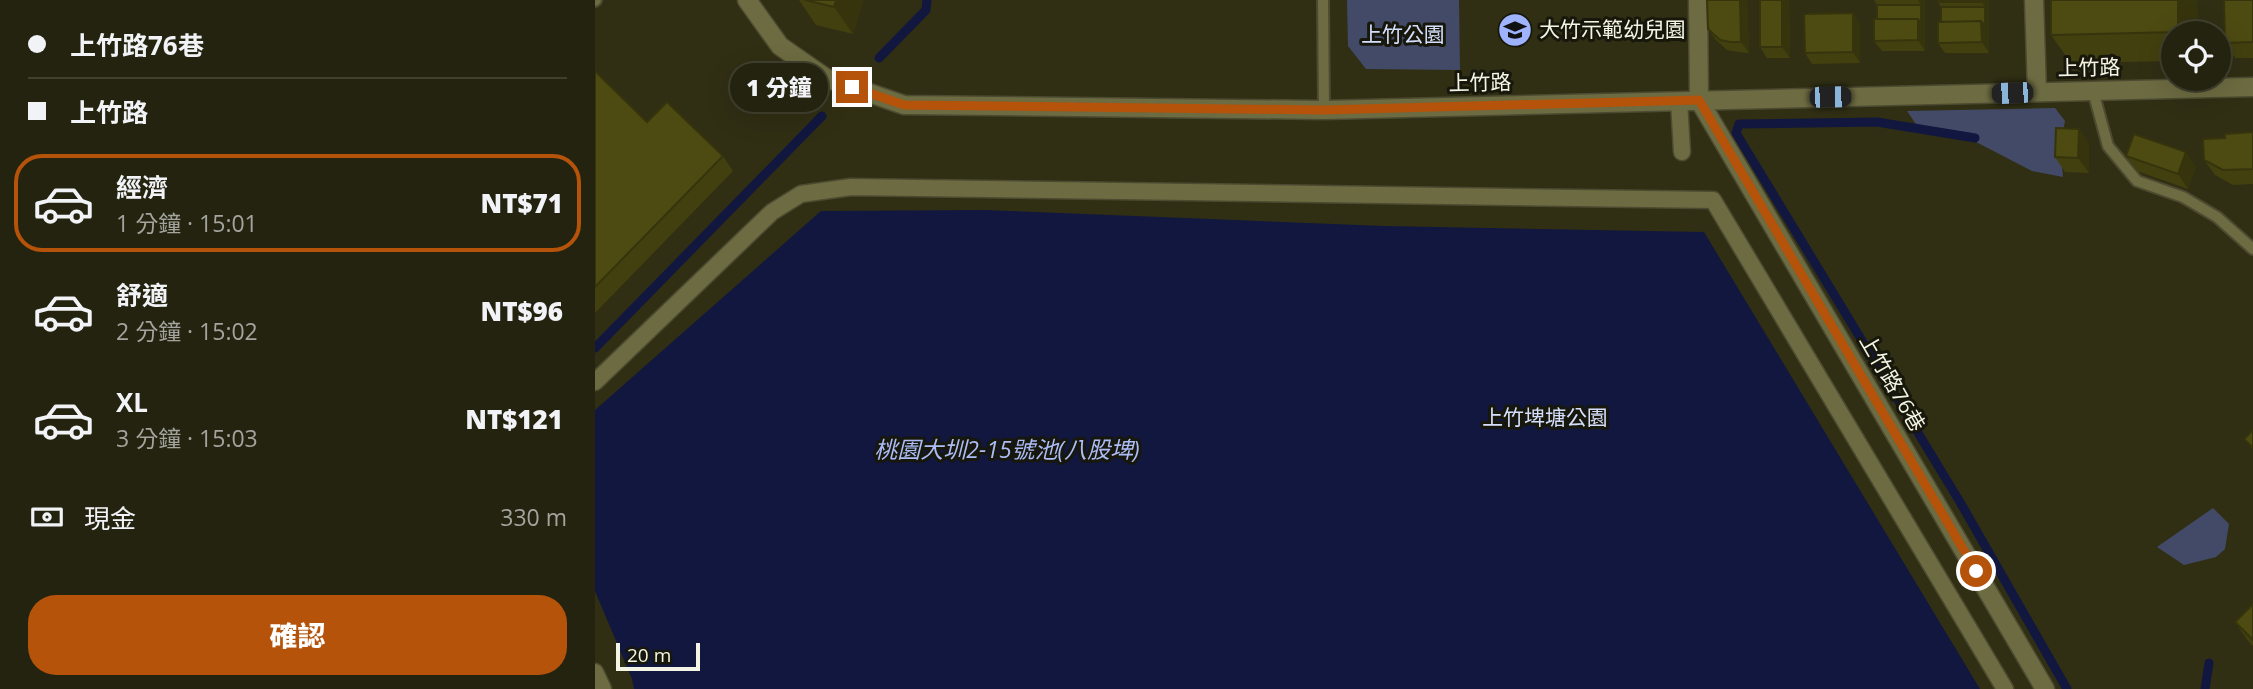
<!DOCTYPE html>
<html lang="zh-TW">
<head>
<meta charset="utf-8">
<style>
  :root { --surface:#24230f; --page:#2c2b18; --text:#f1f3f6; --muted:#a3a49e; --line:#41402f; --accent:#b45309 }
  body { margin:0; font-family:"Open Sans","Noto Sans TC",sans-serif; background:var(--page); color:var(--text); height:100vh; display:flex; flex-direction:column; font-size:26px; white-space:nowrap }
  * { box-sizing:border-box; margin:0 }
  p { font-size:23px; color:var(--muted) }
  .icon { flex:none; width:38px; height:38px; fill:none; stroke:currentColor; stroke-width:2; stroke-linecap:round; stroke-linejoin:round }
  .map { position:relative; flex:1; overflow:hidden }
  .sheet { display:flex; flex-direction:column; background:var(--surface); width:595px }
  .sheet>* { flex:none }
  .guide { display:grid; align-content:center; height:154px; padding:0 28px; background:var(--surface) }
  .controls { position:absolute; left:1566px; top:21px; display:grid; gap:14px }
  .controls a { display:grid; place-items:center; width:70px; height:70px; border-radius:50%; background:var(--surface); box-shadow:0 7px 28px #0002,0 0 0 2px var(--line); font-size:35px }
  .scale { position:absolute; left:21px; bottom:18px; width:84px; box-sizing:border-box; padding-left:7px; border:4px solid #f5f5e5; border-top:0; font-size:19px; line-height:24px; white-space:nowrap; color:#f5f5e5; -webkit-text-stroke:5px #17170b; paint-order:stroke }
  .end { position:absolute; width:32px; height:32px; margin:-16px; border:9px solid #b45309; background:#fff; box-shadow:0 0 0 4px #fff }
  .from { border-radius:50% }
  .bubble { position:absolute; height:49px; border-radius:24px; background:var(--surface); box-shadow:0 7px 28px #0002,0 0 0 2px var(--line); font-size:23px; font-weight:800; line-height:49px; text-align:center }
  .car { position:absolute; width:21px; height:42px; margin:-21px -10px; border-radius:9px; box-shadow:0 0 5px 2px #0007; background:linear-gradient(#222 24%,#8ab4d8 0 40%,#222 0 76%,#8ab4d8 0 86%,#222 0) }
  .guide b { display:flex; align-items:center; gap:24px; height:66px; font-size:26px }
  .guide b+b { border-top:2px solid var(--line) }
  .guide i { width:18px; height:18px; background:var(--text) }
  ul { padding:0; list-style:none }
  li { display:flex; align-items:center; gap:21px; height:98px; margin:0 14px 10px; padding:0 14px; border:4px solid transparent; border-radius:28px }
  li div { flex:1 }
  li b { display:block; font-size:26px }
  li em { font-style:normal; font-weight:800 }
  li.current { border-color:var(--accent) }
  li>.icon { width:63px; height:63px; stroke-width:1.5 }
  .pay { display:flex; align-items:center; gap:18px; height:77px; padding:0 28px; font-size:26px }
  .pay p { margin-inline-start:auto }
  .button { display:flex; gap:14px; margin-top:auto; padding:14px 28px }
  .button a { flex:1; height:80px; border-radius:28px; background:var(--accent); color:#fff; font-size:28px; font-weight:800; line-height:80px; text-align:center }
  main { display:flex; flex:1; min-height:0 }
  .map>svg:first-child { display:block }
  .green { fill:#424a67 }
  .water { fill:#11173f }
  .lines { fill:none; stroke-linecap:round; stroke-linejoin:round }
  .stream { stroke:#11173f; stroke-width:9 }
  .service-casing { stroke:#4c4b31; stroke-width:14 }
  .pedestrian-casing { stroke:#4c4b31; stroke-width:19 }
  .minor-casing { stroke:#4c4b31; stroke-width:21 }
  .tertiary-casing { stroke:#4c4b31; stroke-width:21 }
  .service { stroke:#6c6b41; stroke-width:10 }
  .pedestrian { stroke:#6c6b41; stroke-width:16 }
  .minor { stroke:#6c6b41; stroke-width:18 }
  .tertiary { stroke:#6c6b41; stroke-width:18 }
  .wall { fill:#42400f }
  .shaded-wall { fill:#36340d }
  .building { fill:#4d4b12; stroke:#36340d; stroke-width:2 }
  .route { stroke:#b45309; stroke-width:9 }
  .labels { text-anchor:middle; stroke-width:6; stroke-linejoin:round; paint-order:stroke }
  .poi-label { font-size:21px; fill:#f5f5e5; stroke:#17170b; text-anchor:start }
  .park-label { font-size:21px; fill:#d5dffd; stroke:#17170b }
  .street-label { font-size:21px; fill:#f5f5e5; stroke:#17170b }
  .water-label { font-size:23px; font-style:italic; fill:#abbcf6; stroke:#17170b }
</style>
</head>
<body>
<main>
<section class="sheet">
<div class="guide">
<b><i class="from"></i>上竹路76巷</b>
<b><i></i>上竹路</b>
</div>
<ul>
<li class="current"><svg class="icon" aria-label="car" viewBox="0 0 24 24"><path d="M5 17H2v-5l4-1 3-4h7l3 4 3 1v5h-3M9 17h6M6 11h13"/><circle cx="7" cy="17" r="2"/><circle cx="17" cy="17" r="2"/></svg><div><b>經濟</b><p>1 分鐘 · 15:01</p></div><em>NT$71</em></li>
<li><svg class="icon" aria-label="car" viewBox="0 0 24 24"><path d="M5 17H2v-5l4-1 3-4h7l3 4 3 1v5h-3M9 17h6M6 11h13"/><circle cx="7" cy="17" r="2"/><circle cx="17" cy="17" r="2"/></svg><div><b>舒適</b><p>2 分鐘 · 15:02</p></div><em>NT$96</em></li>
<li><svg class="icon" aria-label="car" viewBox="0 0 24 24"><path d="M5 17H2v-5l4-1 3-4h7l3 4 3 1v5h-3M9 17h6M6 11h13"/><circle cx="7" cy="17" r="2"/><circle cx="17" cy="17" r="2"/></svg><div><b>XL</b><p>3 分鐘 · 15:03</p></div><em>NT$121</em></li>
</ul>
<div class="pay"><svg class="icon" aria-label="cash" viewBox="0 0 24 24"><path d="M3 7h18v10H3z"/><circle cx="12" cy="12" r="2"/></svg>現金<p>330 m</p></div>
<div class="button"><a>確認</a></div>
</section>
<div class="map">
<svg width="1658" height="689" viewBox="0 0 1658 689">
  <rect width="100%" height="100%" fill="#302f14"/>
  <path class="green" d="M 752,0 L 864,0 L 865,70 L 771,69 L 753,46 Z
    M 1460,108 L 1470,121 L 1465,146 L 1468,177 L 1437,171 L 1381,142 L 1327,133 L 1312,111 Z
    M 1618,508 L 1634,524 L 1630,549 L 1621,557 L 1589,565 L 1562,547 Z"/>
  <path class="water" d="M 390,210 L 789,226 L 1109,232 L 1385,689 L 39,689 L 37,679 L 0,591 L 0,410 L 226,211 Z"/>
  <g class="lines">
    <path class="stream" d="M 284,58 L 331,10 L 332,0
      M 1380,138 L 1282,122 L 1144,124 L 1141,133 L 1365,502 L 1472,689
      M 0,348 L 227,116
      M 1610,689 L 1614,663"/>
    <g class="service-casing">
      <path id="service" d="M 728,0 L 729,110
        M 0,1 L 1,0
        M 1498,91 L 1513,146 L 1542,181 L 1588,197 L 1622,217 L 1658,249"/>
    </g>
    <g class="pedestrian-casing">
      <path id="pedestrian" d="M 1084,101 L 1087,152
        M 0,382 L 177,212 L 206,194 L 256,187 L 1118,200 L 1410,689
        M 0,672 L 8,689"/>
    </g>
    <g class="minor-casing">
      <path id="minor" d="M 152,0 L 185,46 L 231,78 L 309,105 L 729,110 L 1658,87
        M 1103,0 L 1104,100 L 1450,689"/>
    </g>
    <g class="tertiary-casing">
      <path id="tertiary" d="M 1439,0 L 1442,92"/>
    </g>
    <use href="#service" class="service"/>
    <use href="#pedestrian" class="pedestrian"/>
    <use href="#minor" class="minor"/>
    <use href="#tertiary" class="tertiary"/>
  </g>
  <path class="wall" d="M 204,0 L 268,0 L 258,34 L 221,25 Z
    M 1112,0 L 1152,0 L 1154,53 L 1143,52 L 1132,50 L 1120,39 L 1113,29 Z
    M 1165,0 L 1194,0 L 1195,58 L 1172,58 L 1165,47 Z
    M 1279,0 L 1330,0 L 1330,51 L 1287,51 L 1279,41 L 1282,19 L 1282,5 Z
    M 1343,0 L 1394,0 L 1394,53 L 1350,53 L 1343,43 L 1346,22 L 1346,7 L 1343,2 Z
    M 1456,0 L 1602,0 L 1603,33 L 1578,33 L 1578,61 L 1476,63 L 1456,35 Z
    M 1658,0 L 1658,58 L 1640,58 L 1630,43 Z
    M 1265,24 L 1265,63 L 1217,64 L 1210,53 Z
    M 0,71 L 52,122 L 128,156 L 138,171 L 0,313 Z
    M 1484,129 L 1494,144 L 1494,173 L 1470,172 L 1460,157 Z
    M 1658,132 L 1658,184 L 1638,185 L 1620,175 L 1609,160 L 1630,138 Z
    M 1531,156 L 1601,167 L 1593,189 L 1542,171 Z
    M 1658,604 L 1658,646 L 1653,641 L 1640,622 Z"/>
  <path class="shaded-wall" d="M 241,0 L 268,0 L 258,34 L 239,7 Z
    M 1145,0 L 1152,0 L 1154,53 L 1146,42 Z
    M 1187,0 L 1194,0 L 1195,58 L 1187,47 Z
    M 1323,0 L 1330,0 L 1330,51 L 1323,40 L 1323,19 L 1326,5 Z
    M 1386,0 L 1394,0 L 1394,53 L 1387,42 L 1386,21 L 1390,7 Z
    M 1583,0 L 1602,0 L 1603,33 L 1584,33 L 1583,32 Z
    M 1258,13 L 1265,24 L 1265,63 L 1258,52 Z
    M 1484,129 L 1494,144 L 1494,173 L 1483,158 Z
    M 1591,152 L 1601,167 L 1593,189 L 1583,174 Z"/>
  <path class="building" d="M 210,0 L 241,0 L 239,7 Z
    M 1112,0 L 1145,0 L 1146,42 L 1135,42 L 1125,40 L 1113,29 Z
    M 1165,0 L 1187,0 L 1187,47 L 1165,47 Z
    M 1343,0 L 1386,0 L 1386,2 L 1343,2 Z
    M 1456,0 L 1583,0 L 1583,32 L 1456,35 Z
    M 1629,0 L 1658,0 L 1658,42 L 1630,43 Z
    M 1282,5 L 1326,5 L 1326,24 L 1323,19 L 1282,19 Z
    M 1346,7 L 1390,7 L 1390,26 L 1386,21 L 1346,22 Z
    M 1258,13 L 1258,52 L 1210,53 L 1209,14 Z
    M 1279,19 L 1323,19 L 1323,40 L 1279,41 Z
    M 1386,21 L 1387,42 L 1343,43 L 1343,22 Z
    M 0,71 L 52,122 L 72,102 L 128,156 L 0,287 Z
    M 1461,128 L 1484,129 L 1483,158 L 1460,157 Z
    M 1658,132 L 1658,169 L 1628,170 L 1609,160 L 1608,139 L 1630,138 L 1630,134 Z
    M 1539,134 L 1591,152 L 1583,174 L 1531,156 Z
    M 1658,430 L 1658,448 L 1649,439 Z
    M 1658,604 L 1658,640 L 1640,622 Z"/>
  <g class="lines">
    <path class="route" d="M 257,87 L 309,105 L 729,110 L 1104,100 L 1381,571"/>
  </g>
  <defs>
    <g id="school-disc" transform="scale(1.75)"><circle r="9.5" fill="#9fb3fd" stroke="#17170b"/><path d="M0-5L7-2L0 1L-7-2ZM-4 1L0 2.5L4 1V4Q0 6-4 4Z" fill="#111"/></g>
  </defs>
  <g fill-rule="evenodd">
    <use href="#school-disc" x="920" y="30"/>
  </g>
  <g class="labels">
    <g class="poi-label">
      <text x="944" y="37">大竹示範幼兒園</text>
    </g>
    <g class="park-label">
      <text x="808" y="42">上竹公園</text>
      <text x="950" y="425">上竹埤塘公園</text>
    </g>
    <g class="street-label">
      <text transform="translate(1494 68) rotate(-1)" y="7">上竹路</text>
      <text transform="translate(885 83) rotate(-1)" y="7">上竹路</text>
      <text transform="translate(1297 383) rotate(60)" y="7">上竹路76巷</text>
    </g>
    <g class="water-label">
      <text x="412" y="458">桃園大圳2-15號池(八股埤)</text>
    </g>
  </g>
</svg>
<div class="controls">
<a><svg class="icon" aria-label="locate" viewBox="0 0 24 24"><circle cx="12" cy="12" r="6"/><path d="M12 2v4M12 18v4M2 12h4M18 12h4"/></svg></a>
</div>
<div class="scale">20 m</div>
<i class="end from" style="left:1381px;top:571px"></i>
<i class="end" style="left:257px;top:87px"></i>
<div class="bubble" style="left:135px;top:63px;width:98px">1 分鐘</div>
<i class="car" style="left:1417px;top:93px;rotate:268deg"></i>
<i class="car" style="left:1235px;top:97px;rotate:89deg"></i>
</div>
</main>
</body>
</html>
